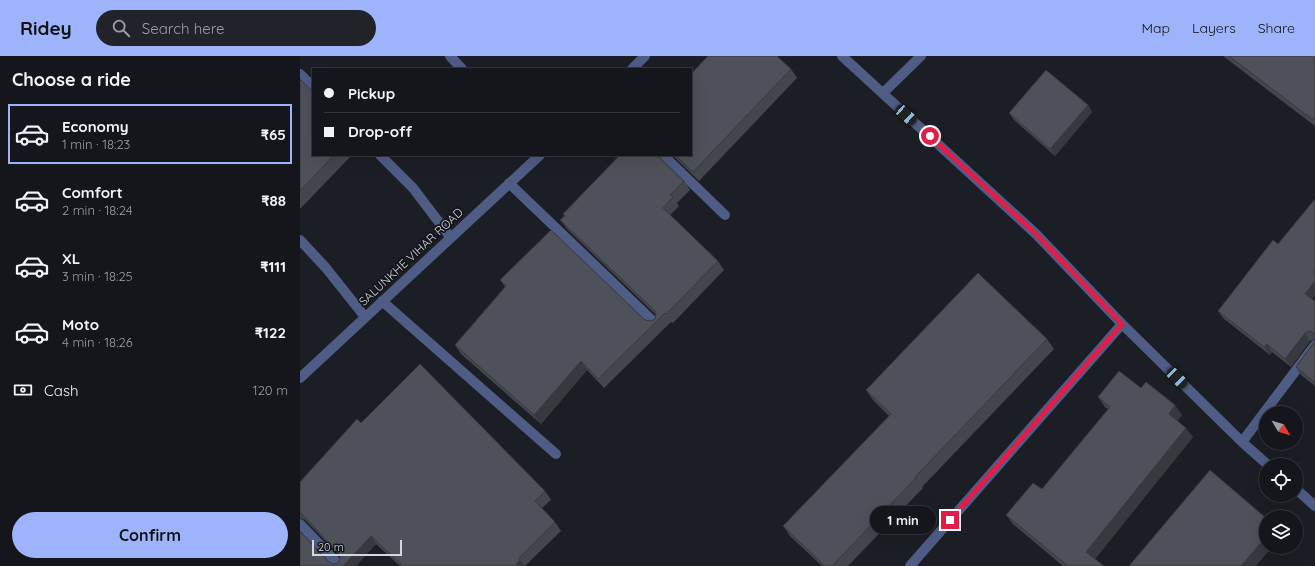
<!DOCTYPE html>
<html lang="en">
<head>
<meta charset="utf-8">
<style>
  :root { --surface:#15161c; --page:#222329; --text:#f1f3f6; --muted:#9d9fa3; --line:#34353b; --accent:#9db4fd }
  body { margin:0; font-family:Quicksand,sans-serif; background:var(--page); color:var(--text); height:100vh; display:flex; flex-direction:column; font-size:15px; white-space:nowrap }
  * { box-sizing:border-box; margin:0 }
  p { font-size:13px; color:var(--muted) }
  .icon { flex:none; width:22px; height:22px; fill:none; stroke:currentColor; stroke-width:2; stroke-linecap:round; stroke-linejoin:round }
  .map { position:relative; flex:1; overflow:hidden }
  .details { display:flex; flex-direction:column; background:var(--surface); width:300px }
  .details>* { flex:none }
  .guide { position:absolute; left:12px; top:12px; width:380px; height:88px; border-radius:0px; box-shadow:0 4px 16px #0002,0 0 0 1px var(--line); display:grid; align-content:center; height:88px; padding:0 12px; background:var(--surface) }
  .needle { width:26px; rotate:128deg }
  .controls { position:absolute; left:959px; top:350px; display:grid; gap:8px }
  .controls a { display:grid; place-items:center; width:44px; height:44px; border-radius:50%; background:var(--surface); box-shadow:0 4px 16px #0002,0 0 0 1px var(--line); font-size:20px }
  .scale { position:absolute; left:12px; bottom:10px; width:90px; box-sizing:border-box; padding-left:4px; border:2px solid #d6d7dc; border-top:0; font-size:11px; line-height:14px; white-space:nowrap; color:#d6d7dc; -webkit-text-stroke:3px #13151c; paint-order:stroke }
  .end { position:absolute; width:18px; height:18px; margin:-9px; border:5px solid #e11d48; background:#fff; box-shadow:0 0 0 2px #fff }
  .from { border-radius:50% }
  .bubble { position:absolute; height:28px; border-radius:14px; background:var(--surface); box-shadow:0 4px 16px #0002,0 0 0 1px var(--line); font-size:13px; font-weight:700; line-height:28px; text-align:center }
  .car { position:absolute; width:12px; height:24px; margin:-12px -6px; border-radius:5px; box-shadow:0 0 3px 1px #0007; background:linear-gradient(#222 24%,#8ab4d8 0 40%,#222 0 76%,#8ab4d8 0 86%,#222 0) }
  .guide b { display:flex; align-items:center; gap:14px; height:38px; font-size:15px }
  .guide b+b { border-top:1px solid var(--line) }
  .guide i { width:10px; height:10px; background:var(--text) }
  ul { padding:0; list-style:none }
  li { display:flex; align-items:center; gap:12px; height:60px; margin:0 8px 6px; padding:0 4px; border:2px solid transparent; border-radius:0px }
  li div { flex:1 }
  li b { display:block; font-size:15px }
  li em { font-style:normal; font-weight:700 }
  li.on { border-color:var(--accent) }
  li>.icon { width:36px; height:36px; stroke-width:1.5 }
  h2 { padding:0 12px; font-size:18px; line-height:48px }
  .pay { display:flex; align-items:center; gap:10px; height:44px; padding:0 12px; font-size:15px }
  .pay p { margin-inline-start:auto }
  .action { display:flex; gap:8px; margin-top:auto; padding:8px 12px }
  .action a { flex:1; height:46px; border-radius:24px; background:var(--accent); color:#111; font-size:16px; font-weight:700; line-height:46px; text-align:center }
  header { display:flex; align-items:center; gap:24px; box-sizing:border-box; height:56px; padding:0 20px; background:var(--accent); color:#111 }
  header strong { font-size:19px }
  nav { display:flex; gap:22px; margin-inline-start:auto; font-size:14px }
  .search { width:280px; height:36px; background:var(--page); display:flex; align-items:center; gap:10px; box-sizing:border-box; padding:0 14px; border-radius:22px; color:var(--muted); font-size:15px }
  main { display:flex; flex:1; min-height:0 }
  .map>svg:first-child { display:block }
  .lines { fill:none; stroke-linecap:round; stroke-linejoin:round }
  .minor { stroke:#4f5c86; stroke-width:10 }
  .wall { fill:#43464d }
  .shaded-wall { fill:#37393e }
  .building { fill:#4e5159; stroke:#37393e }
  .route { stroke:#e11d48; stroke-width:5 }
  .labels { text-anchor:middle; stroke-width:3.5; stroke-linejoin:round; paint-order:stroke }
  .street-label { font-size:12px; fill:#d6d7dc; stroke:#13151c }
</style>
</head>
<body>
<header>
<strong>Ridey</strong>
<div class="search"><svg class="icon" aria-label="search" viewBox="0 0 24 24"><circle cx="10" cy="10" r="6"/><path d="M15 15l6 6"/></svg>Search here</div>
<nav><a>Map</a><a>Layers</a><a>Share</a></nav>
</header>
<main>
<section class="details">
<h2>Choose a ride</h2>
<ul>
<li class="on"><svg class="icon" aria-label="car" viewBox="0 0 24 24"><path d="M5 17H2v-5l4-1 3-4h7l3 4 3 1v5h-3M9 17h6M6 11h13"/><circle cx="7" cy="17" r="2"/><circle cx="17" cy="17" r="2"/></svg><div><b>Economy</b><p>1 min · 18:23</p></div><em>₹65</em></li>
<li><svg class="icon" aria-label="car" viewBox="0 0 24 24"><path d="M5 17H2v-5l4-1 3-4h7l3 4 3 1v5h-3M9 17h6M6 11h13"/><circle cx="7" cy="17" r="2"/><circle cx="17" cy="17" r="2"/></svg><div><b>Comfort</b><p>2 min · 18:24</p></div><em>₹88</em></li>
<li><svg class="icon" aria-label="car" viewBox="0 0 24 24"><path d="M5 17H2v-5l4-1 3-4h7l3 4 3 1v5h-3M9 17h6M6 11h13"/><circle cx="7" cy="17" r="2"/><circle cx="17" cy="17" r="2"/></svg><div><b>XL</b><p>3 min · 18:25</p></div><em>₹111</em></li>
<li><svg class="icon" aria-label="car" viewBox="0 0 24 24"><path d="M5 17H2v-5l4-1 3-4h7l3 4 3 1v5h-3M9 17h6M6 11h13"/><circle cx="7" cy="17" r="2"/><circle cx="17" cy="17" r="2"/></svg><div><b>Moto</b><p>4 min · 18:26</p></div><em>₹122</em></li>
</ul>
<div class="pay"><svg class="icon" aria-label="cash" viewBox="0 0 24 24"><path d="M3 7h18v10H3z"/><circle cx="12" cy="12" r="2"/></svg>Cash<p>120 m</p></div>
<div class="action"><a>Confirm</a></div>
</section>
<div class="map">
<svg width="1015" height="510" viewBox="0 0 1015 510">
  <rect width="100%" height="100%" fill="#1c1e25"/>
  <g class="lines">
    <path class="minor" d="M 150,0 L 162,13
      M 542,0 L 736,178 L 822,268 L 610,510
      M 332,13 L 345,0
      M 0,18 L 13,31
      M 583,37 L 621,0
      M 80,99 L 113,132 L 151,182
      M 363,99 L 425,159
      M 209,127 L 356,268
      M 0,184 L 26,212 L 65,261
      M 82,245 L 256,398
      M 822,268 L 942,386 L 1015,289
      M 0,322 L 240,99
      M 942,386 L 968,409
      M 996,433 L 1015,450
      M 0,468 L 40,510"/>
  </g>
  <path class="wall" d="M 923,0 L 1015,0 L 1015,70 Z
    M 491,13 L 497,22 L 399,125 L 372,99 L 391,99 Z
    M 0,23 L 13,99 L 52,99 L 0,153 Z
    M 788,49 L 792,56 L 755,100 L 714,64 L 709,57 Z
    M 358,100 L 384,125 L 390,134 L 377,147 L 379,150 L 370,159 L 418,205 L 424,214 L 373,267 L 371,266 L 304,332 L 287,314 L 241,368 L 161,298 L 155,289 L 205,231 L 200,224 L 351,265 L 355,263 L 356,259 L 267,173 L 260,164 L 264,160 L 263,158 Z
    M 978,188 L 1012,243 L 1015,245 L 1015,283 L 1010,285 L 991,311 L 972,296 L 970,299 L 923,262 L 918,255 Z
    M 747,283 L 754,293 L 622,431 L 623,432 L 548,510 L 522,510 L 490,480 L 483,470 L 589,360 L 573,344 L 566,334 Z
    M 1015,285 L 1015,330 L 1001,319 L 996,311 Z
    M 841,332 L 882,359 L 877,365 L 893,381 L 795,503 L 804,510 L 763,510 L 713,468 L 706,459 L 742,433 L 808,353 L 805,351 L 798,341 Z
    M 61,367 L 245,435 L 251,444 L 242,452 L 255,466 L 261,475 L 225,510 L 100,510 L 76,488 L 56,510 L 0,510 L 29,506 L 33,508 L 38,507 L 40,503 L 40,500 L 5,464 L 0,462 L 0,426 Z"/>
  <path class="shaded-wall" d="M 788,49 L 792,56 L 755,100 L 750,93 Z
    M 1015,225 L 1015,240 L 1011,245 L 1005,238 Z
    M 1005,277 L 1010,285 L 991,311 L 985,303 Z
    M 967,288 L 972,296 L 970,299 L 964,291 Z
    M 281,305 L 287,314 L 241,368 L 234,359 Z
    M 875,349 L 882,359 L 876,367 L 869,358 Z
    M 886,372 L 893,381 L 793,505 L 786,496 Z
    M 71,480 L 76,488 L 56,510 L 43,510 Z
    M 966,481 L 966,491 L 972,491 L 956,510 L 941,510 Z
    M 220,504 L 225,510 L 215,510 Z"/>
  <path class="building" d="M 408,0 L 477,0 L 491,13 L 393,116 L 375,99 L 391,99 L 391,18 Z
    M 929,0 L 1015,0 L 1015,62 L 1013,64 Z
    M 746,14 L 788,49 L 750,93 L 709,57 Z
    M 0,23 L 13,36 L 13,99 L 34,99 L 0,135 Z
    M 320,99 L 357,99 L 384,125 L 370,139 L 373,141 L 363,152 L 418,205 L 366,258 L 365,257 L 298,323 L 281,305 L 234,359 L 155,289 L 206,230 L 200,224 L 251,174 L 345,264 L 351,265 L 355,263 L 356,258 L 354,254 L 260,164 L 265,160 L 263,158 Z
    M 1015,143 L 1015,215 L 1014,216 L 1015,216 L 1015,225 L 1005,238 L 1015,245 L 1015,278 L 1014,277 L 1010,275 L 1005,277 L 985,303 L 967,288 L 964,291 L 918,255 L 973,184 L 978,188 Z
    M 678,217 L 747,283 L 615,421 L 616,422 L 532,510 L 525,510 L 483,470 L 591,358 L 566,334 Z
    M 1015,285 L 1015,327 L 996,311 Z
    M 120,308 L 245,435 L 235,445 L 255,466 L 219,502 L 220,504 L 215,510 L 103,510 L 71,480 L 43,510 L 0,510 L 0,475 L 29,506 L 33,508 L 38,507 L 40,503 L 39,498 L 0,456 L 0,426 L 57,363 L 61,367 Z
    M 819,315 L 841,332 L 846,326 L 875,349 L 869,358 L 886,372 L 786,496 L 804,510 L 768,510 L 706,459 L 733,427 L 742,433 L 810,351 L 798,341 Z
    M 910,414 L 966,462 L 966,481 L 941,510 L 829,510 Z"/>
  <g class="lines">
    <path class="route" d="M 630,80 L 736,178 L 822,268 L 650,464"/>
  </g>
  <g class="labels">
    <g class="street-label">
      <text transform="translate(111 201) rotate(-43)" y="4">SALUNKHE VIHAR ROAD</text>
    </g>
  </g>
</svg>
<div class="controls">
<a><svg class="needle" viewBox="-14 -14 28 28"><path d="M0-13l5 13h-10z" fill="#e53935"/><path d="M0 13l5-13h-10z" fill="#9d9fa3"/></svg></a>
<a><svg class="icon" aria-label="locate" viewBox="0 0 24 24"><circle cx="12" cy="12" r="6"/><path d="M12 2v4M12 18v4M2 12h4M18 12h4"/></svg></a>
<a><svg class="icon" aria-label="layers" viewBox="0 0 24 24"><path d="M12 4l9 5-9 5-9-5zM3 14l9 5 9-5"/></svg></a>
</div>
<div class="scale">20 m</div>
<i class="end from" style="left:630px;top:80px"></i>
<i class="end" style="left:650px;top:464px"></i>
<div class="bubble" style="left:570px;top:450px;width:66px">1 min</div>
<i class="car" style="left:606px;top:59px;rotate:132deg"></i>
<i class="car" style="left:877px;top:322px;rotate:135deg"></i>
<div class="guide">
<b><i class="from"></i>Pickup</b>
<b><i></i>Drop-off</b>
</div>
</div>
</main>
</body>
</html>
